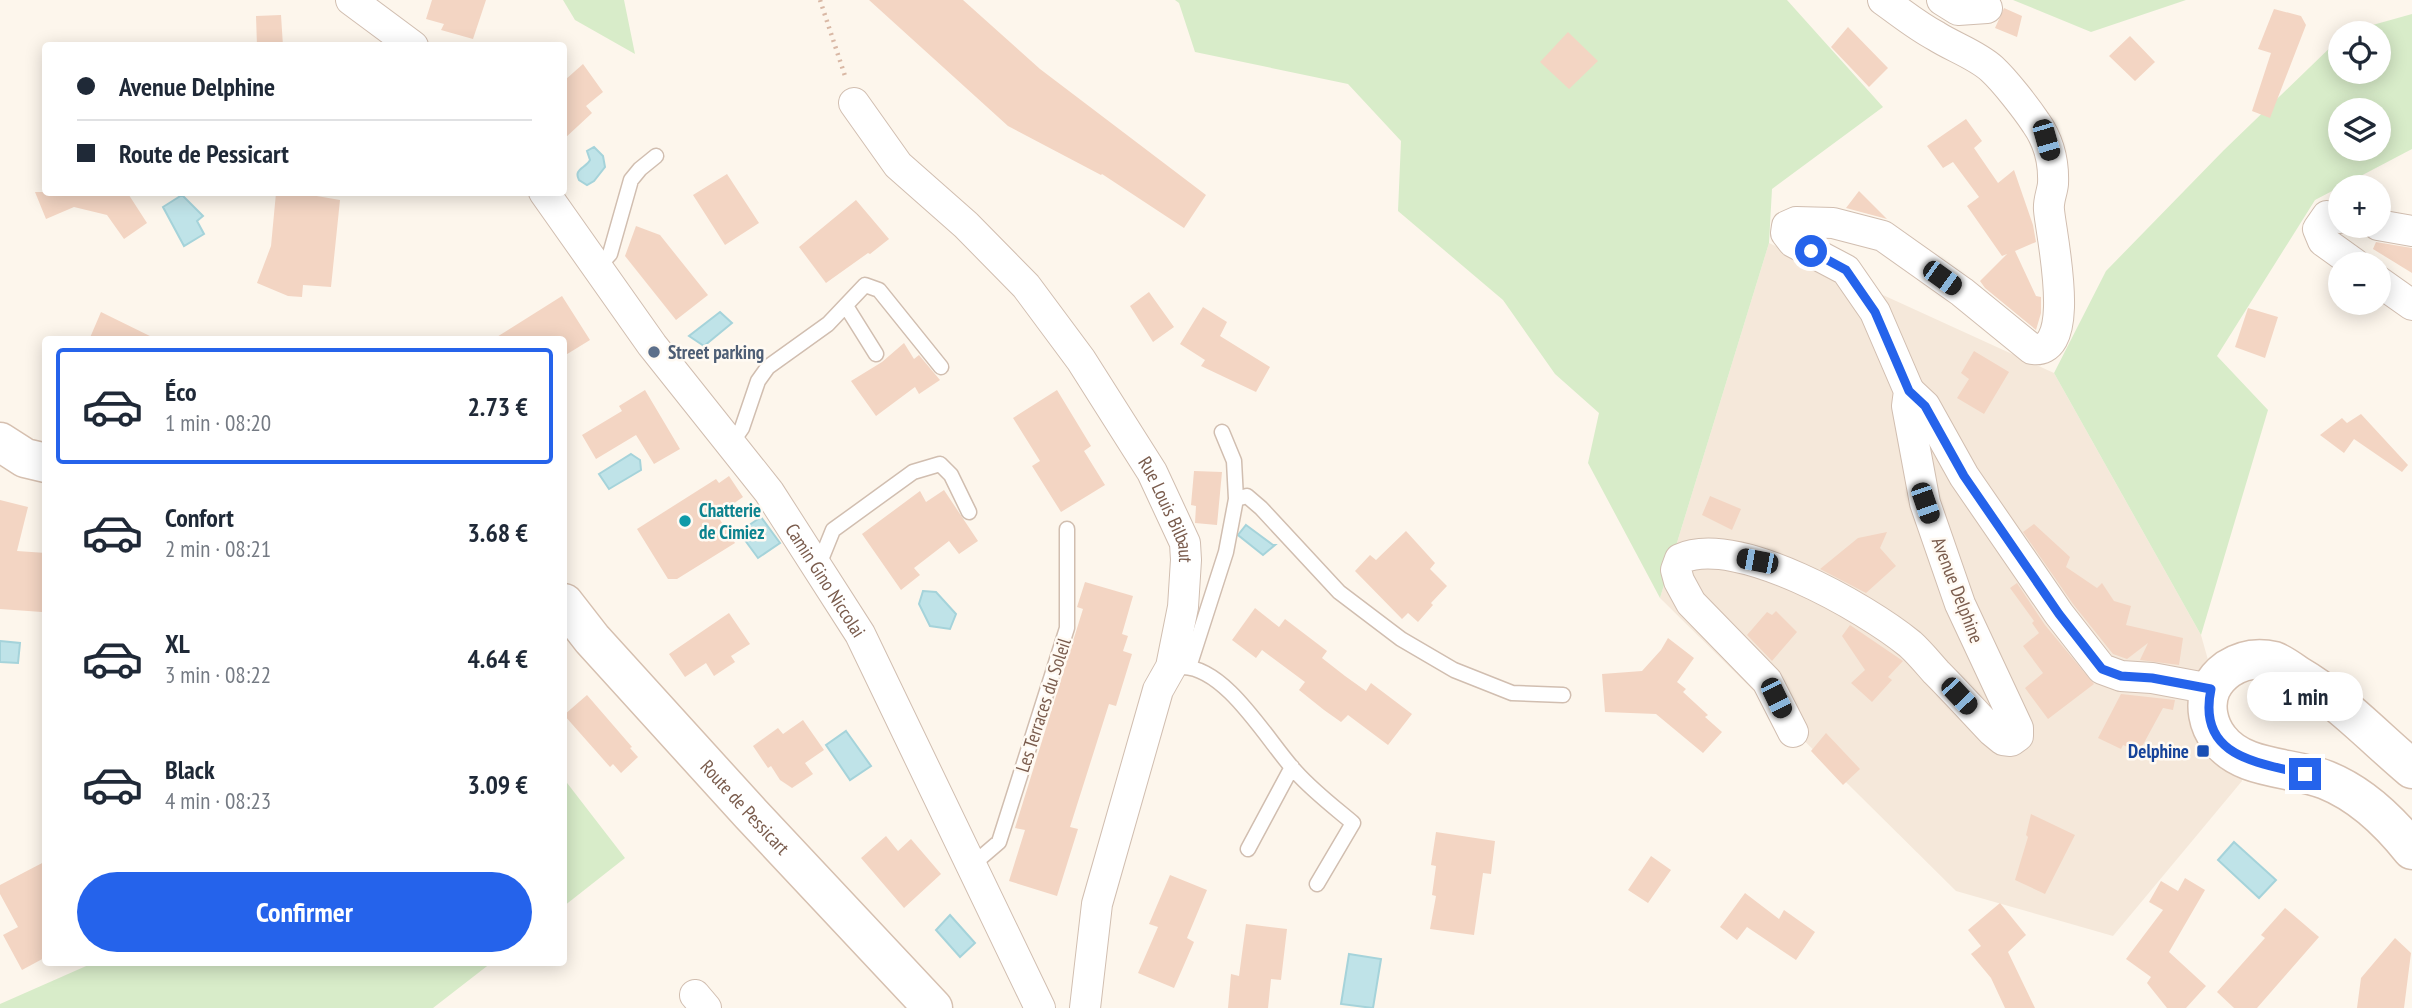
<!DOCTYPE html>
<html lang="fr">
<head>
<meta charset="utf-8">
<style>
  :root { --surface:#fff; --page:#f6f6f7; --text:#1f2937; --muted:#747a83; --line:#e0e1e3; --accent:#2563eb }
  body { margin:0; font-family:"PT Sans Narrow",sans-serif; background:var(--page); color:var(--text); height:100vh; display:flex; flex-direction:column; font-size:26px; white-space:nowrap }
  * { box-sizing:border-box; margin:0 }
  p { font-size:23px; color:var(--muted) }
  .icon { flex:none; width:38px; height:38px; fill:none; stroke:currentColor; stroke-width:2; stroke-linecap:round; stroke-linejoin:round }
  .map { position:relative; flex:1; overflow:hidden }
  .side { position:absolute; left:42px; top:336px; width:525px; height:630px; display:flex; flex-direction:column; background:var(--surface); border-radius:7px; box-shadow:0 4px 18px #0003 }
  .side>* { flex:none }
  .banner { position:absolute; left:42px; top:42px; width:525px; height:154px; border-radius:7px; box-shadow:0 4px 18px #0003; display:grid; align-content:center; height:154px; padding:0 35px; background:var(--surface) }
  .buttons { position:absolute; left:2328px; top:21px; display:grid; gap:14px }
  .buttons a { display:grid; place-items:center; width:63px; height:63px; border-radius:50%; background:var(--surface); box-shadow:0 4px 18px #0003; font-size:35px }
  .end { position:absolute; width:32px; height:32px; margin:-16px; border:9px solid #2563eb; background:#fff; box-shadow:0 0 0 4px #fff }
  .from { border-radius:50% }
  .bubble { position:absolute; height:49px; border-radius:24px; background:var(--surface); box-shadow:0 4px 18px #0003; font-size:23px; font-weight:600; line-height:49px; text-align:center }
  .car { position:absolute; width:21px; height:42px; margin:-21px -10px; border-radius:9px; box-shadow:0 0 5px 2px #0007; background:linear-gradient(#222 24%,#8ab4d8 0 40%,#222 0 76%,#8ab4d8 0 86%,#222 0) }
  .banner b { display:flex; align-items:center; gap:24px; height:66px; font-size:26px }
  .banner b+b { border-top:2px solid var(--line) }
  .banner i { width:18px; height:18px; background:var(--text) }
  ul { padding:12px 0 0; list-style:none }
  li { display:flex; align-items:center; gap:21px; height:116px; margin:0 14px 10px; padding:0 21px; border:4px solid transparent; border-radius:7px }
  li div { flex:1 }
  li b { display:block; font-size:26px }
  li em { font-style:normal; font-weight:600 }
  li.selected { border-color:var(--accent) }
  li>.icon { width:63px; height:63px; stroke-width:1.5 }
  .action { display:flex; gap:14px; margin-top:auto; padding:14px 35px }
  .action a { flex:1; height:80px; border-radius:42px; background:var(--accent); color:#fff; font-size:28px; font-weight:600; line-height:80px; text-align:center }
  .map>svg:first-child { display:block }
  .residential { fill:#f5e8da }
  .green { fill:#d8ecc9; fill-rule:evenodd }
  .water { fill:#bfe3e8; stroke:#a5d3da; stroke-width:2 }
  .building { fill:#f3d5c3 }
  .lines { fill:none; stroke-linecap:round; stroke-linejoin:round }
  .lane-casing { stroke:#d1beb0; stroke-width:17 }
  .street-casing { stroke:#d1beb0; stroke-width:32 }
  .secondary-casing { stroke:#d6c0b0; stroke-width:41 }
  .path { stroke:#d9b8a5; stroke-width:4.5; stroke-dasharray:2 5; stroke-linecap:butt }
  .lane { stroke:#fff; stroke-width:14 }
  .street { stroke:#fff; stroke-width:30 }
  .secondary { stroke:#fff; stroke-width:38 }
  .route { stroke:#2563eb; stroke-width:9 }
  .service-dot { fill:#5c6f8a; stroke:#fffaf3; stroke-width:2.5 }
  .culture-dot { fill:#0f9aa8; stroke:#fffaf3; stroke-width:2.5 }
  .transit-dot { fill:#1a4fb4; stroke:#fffaf3; stroke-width:2.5 }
  .labels { text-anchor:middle; stroke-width:5; stroke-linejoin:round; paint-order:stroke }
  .service-label { font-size:19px; font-weight:bold; fill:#4e5e75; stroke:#fffaf3; text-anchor:start }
  .culture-label { font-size:19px; font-weight:bold; fill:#0d838f; stroke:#fffaf3; text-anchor:start }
  .street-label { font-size:19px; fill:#7a5c4d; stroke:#fffaf3 }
  .transit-label { font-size:19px; font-weight:bold; fill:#164399; stroke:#fffaf3; text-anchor:end }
</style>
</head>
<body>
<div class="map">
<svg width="2412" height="1008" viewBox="0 0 2412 1008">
  <rect width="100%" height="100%" fill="#fdf6ec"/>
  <path class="residential" d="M 1769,243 L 2054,373 L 2201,635 L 2242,781 L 2113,936 L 1956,891 L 1660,598 Z"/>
  <path class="green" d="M 563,0 L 624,0 L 635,54 L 575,20 Z
    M 1175,0 L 1787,0 L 1883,107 L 1772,189 L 1769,243 L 1660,598 L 1588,463 L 1599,413 L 1555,374 L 1503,300 L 1398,211 L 1401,141 L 1348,84 L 1195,52 L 1179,3 Z
    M 2013,0 L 2186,0 L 2091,32 Z
    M 2412,14 L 2412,149 L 2315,200 L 2217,356 L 2268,410 L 2201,635 L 2054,373 L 2106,271 L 2224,150 L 2340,38 L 2340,72 L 2378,72 L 2378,33 L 2344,33 ZM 2340,110 L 2378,110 L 2378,149 L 2340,149 Z
    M 564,779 L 625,858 L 564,906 Z
    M 93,963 L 94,962 L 491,963 L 433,1008 L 0,1008 L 0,1004 Z"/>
  <path class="water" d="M 594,147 L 603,156 L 605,167 L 594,181 L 587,185 L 579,180 C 573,169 586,168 590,160 L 587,151 Z
    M 182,195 L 203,216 L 197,221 L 204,234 L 184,246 L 163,207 Z
    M 720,312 L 732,323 L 704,346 L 689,336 Z
    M 631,454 L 640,460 L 641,470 L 609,489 L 599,474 Z
    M 761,517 L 780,543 L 758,558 L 739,532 Z
    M 1246,525 L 1273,545 L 1275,545 L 1263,555 L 1238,535 Z
    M 923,591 L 936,592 L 956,614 L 950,629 L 930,626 L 919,604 Z
    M 0,641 L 20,643 L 18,663 L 0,662 Z
    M 846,731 L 871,766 L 850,780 L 826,745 Z
    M 2234,842 L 2276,880 L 2259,898 L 2218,860 Z
    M 950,915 L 975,943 L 960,957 L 936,930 Z
    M 1349,954 L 1381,959 L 1373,1008 L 1341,1004 Z"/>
  <path class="building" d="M 432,0 L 486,0 L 473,39 L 441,30 L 444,24 L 426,19 Z
    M 869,0 L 963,0 L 1040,69 L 1206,195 L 1184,228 L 1102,174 L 1101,175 L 1008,126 Z
    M 2004,8 L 2022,16 L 2017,37 L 1995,28 Z
    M 2274,9 L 2301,16 L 2306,25 L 2270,118 L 2252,111 L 2271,53 L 2258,49 Z
    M 281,15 L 283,46 L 257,46 L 256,16 Z
    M 1848,27 L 1888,68 L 1869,87 L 1831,47 Z
    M 1568,32 L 1598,61 L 1569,89 L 1540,62 Z
    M 2130,36 L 2155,62 L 2135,81 L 2109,56 Z
    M 583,64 L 603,92 L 586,106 L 592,113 L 564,139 L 564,78 L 565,80 Z
    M 1966,119 L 1982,141 L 1974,148 L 1998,183 L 2014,170 L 2033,225 L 2036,242 L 2015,251 L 2036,296 L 2041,297 L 2041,313 L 2036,330 L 1985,288 L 1980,281 L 2007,254 L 2002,256 L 1967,206 L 1979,197 L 1953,162 L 1943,168 L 1927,146 Z
    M 727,174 L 759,223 L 725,245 L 693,195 Z
    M 1859,191 L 1887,219 L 1846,208 Z
    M 35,192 L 127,192 L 147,223 L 124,239 L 107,215 L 74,207 L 46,219 Z
    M 276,193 L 311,195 L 340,200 L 331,287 L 303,285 L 302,297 L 288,296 L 257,283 L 271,246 Z
    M 856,200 L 889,239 L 870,254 L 868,253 L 826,283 L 799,247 Z
    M 636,226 L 660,235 L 708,295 L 676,320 L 625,256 Z
    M 2376,242 L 2412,248 L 2412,273 L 2373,249 Z
    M 1149,292 L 1174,327 L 1153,342 L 1130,306 Z
    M 562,296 L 590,340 L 564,356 L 564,340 L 492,340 Z
    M 1203,307 L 1227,322 L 1220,336 L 1270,367 L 1256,392 L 1201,366 L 1205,360 L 1180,344 Z
    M 2248,308 L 2278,317 L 2265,358 L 2235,347 Z
    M 101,312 L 158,340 L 89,340 Z
    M 904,343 L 914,359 L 919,355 L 940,380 L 919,394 L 915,387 L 876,416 L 851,381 L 882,362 Z
    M 1974,351 L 2009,372 L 1984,414 L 1957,398 L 1969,379 L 1961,373 Z
    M 645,390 L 680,449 L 654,464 L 636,435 L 596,459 L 582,435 L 622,411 L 619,406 Z
    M 1057,390 L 1091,446 L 1084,451 L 1105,485 L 1061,512 L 1032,466 L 1040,461 L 1013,418 Z
    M 2361,414 L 2408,465 L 2402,472 L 2354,439 L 2344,453 L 2320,435 L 2342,418 L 2347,423 Z
    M 1194,471 L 1222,472 L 1217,525 L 1195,523 L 1196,506 L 1191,505 Z
    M 729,476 L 743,497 L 717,515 L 735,543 L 677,579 L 668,579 L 637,529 L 716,479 L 719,483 Z
    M 944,490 L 978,541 L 959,554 L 949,541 L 914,568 L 920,575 L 901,590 L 862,534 L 920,491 L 926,502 Z
    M 1710,496 L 1741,509 L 1732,530 L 1702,515 Z
    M 0,500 L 28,507 L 17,551 L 46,553 L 42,612 L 0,609 Z
    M 2034,524 L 2070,557 L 2066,567 L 2097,588 L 2102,583 L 2114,601 L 2131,606 L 2126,625 L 2183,638 L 2179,665 L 2140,660 L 2148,643 L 2127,659 L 2113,654 L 2073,604 L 2023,532 Z
    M 1406,531 L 1435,563 L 1430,569 L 1447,586 L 1431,603 L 1433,605 L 1418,622 L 1408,613 L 1402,619 L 1355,571 L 1370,555 L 1376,560 Z
    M 1887,532 L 1880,548 L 1896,566 L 1866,593 L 1820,569 L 1858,538 Z
    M 1085,582 L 1133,596 L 1122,634 L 1128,636 L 1123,651 L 1132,654 L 1116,706 L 1109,704 L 1070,827 L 1078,829 L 1057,896 L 1009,881 L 1025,830 L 1015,828 L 1083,609 L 1077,607 Z
    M 2017,583 L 2045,625 L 2094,684 L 2048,719 L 2025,688 L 2043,673 L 2023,646 L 2039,633 L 2032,623 L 2034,621 L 2010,588 Z
    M 1255,608 L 1279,627 L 1285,619 L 1327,651 L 1322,658 L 1345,676 L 1366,691 L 1371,683 L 1412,714 L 1388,745 L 1348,715 L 1341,722 L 1324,710 L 1299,690 L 1305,682 L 1262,650 L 1256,658 L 1232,640 Z
    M 1776,611 L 1797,632 L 1772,661 L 1747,635 L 1767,612 L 1772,615 Z
    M 729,613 L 750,644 L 731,656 L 735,662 L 714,676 L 706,663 L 685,677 L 669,654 Z
    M 1850,625 L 1903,661 L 1888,677 L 1892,680 L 1872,702 L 1851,683 L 1865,670 L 1842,636 Z
    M 1668,638 L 1694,658 L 1677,682 L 1686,689 L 1683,692 L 1708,715 L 1705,717 L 1722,732 L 1703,753 L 1656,714 L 1605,712 L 1602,674 L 1642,671 L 1661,650 Z
    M 2121,694 L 2175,700 L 2173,710 L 2163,708 L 2139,752 L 2123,745 L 2121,749 L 2098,738 Z
    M 587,695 L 632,747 L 630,748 L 638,757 L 621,773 L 613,764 L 610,767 L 564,715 Z
    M 803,720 L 824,750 L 805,763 L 813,774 L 792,788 L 780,780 L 771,766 L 768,768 L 753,746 L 778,728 L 783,734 Z
    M 1826,733 L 1860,769 L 1843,785 L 1811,751 Z
    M 2031,814 L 2075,835 L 2045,894 L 2015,880 L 2028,837 L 2026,835 Z
    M 1436,832 L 1495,841 L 1491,874 L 1483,873 L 1474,935 L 1430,929 L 1436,896 L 1432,895 L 1436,866 L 1431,865 Z
    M 886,836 L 898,851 L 911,839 L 941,874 L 904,908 L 861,858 Z
    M 1651,856 L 1671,870 L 1648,903 L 1628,890 Z
    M 46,861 L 46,957 L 22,970 L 3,935 L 18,927 L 0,894 L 0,885 Z
    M 1170,875 L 1207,890 L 1187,938 L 1194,942 L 1174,988 L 1138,973 L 1158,927 L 1149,924 Z
    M 2185,878 L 2205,890 L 2169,952 L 2206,986 L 2186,1008 L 2167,1008 L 2147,983 L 2151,977 L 2126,959 L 2163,910 L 2149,902 L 2161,881 L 2178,891 Z
    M 1745,893 L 1779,919 L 1784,910 L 1815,932 L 1796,960 L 1747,927 L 1737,940 L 1720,927 Z
    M 2000,903 L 2026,935 L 2008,952 L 2035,1008 L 2005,1008 L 1991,978 L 1971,954 L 1981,946 L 1968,930 Z
    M 2285,908 L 2319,937 L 2257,1008 L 2234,1008 L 2217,992 L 2265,938 L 2261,935 Z
    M 1246,924 L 1287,929 L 1281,980 L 1271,979 L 1268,1008 L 1228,1008 L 1231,974 L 1239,976 Z
    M 2395,938 L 2411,953 L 2404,1008 L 2357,1008 L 2361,978 Z"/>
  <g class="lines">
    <g class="lane-casing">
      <path id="lane" d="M 597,268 L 610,254 L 631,180 L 640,169 L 656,156
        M 846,306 L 876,354
        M 1222,432 L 1234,461 L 1236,499
        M 731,444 L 742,428 L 758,381 L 768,367 L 828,324 L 865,285 L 879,290 L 941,367
        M 818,567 L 833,530 L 913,472 L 940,464 L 951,475 L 969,512
        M 1183,667 C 1227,668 1268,742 1296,772 C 1313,791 1334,807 1353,823 L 1317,884
        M 1189,667 L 1226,552 L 1236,499 L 1247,496 L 1261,508 L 1339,592 L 1401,639 L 1454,670 L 1512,693 L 1563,695
        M 1248,849 L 1292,767
        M 971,866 L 999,842 L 1067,628 L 1067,529"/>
    </g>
    <g class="street-casing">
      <g id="street">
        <path d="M 351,0 L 413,46"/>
        <path d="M 1942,0 L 1958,10 L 1987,8 L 1982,0"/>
        <path id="s1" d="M 854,103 L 898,165 L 966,225 L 1026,286 L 1081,360 L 1152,472 L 1185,543 L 1186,560 L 1183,607 L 1171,667 L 1158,690 L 1097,904 L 1085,1008"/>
        <path id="s2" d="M 544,192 L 652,345 L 769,492 L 860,634 L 1040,1008"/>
        <path d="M 2340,218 L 2327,216 L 2318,229 L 2323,241 L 2355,264"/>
        <path d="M 2378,225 L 2412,231"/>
        <path d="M 2378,281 L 2412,305"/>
        <path d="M 1909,391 L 1925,406 L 1964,476 L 2059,614 L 2102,669 L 2121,676 L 2152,678 L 2211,689"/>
        <path d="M 1793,732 L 1767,681 L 1691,603 L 1679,581 L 1676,570 L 1680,559 C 1736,533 1866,608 1910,644 C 1919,652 1928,663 1936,672 C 1955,691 1973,711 1992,731 L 2003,740 L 2011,741 L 2018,736 L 2018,728 L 1960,604 L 1925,503 L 1907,406 L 1909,391 L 1875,312 L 1846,270 L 1793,242 L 1786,233 L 1787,226 L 1796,222 L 1833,223 L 1883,236 L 1962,292 L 2032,349 C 2079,356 2051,235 2049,210 C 2048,201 2052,193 2053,184 C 2054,162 2048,140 2036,123 C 2026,108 2005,81 1992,69 C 1977,55 1953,47 1936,36 C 1917,26 1900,12 1883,0"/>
        <path d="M 695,995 L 706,1008"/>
      </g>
    </g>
    <g class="secondary-casing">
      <g id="secondary">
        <path d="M 0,442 L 25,458 L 46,463"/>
        <path id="s3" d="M 564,603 L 592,639 L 751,814 L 933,1008"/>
        <path d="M 2412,769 C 2374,737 2340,700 2297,675 C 2290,670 2282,664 2274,661 C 2257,657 2242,660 2228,669 C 2221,674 2215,680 2211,689 C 2204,705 2208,725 2219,739 C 2243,771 2292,766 2326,780 C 2361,794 2389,821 2412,850"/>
      </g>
    </g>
    <path class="path" d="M 820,0 L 845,76"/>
    <use href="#lane" class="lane"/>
    <use href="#street" class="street"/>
    <use href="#secondary" class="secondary"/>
  </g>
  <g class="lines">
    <path class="route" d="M 1811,251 L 1846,270 L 1875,312 L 1909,391 L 1925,406 L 1964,476 L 2059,614 L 2102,669 L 2121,676 L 2152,678 L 2211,689 C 2197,756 2255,762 2305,774"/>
  </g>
  <circle class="service-dot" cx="654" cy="352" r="7"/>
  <circle class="culture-dot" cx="685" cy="521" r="7"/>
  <rect class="transit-dot" x="2196" y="744" width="14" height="14" rx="3.5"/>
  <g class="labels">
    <g class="service-label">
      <text x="668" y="359">Street parking</text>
    </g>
    <g class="culture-label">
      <text x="699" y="517">Chatterie<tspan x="699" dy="22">de Cimiez</tspan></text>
    </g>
    <g class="street-label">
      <text dy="7" stroke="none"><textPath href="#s1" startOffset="518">Rue Louis Bilbaut</textPath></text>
      <text dy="7" stroke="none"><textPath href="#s2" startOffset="480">Camin Gino Niccolai</textPath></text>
      <text transform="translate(1958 590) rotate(69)" y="7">Avenue Delphine</text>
      <text transform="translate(1043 705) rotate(-72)" y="7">Les Terraces du Soleil</text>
      <text dy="7" stroke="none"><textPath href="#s3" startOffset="273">Route de Pessicart</textPath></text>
    </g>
    <g class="transit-label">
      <text x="2189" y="758">Delphine</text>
    </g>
  </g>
</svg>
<div class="buttons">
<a><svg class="icon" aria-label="locate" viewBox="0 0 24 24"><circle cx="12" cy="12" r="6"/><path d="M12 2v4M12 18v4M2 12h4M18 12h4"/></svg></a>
<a><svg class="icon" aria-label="layers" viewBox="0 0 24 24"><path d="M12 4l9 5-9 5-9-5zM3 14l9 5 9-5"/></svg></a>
<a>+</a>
<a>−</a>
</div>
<i class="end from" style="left:1811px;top:251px"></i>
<i class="end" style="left:2305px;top:774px"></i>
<div class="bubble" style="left:2247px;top:672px;width:116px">1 min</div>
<i class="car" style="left:2046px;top:140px;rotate:164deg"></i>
<i class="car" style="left:1942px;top:278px;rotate:126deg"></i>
<i class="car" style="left:1925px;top:503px;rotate:161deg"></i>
<i class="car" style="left:1757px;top:561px;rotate:281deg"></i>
<i class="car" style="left:1959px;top:696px;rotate:137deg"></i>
<i class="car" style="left:1776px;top:698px;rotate:154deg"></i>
<div class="banner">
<b><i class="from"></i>Avenue Delphine</b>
<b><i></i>Route de Pessicart</b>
</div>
<section class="side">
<ul>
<li class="selected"><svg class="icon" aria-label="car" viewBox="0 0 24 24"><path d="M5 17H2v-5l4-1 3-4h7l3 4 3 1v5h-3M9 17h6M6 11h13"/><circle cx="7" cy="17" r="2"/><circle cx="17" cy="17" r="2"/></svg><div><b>Éco</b><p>1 min · 08:20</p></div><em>2.73 €</em></li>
<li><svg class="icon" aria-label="car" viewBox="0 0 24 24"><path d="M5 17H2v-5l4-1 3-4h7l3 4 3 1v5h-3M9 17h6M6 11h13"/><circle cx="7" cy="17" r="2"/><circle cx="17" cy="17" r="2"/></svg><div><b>Confort</b><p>2 min · 08:21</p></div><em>3.68 €</em></li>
<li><svg class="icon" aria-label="car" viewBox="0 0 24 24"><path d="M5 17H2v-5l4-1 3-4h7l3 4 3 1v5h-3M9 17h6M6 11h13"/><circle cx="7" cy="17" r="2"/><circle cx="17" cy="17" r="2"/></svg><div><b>XL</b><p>3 min · 08:22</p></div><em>4.64 €</em></li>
<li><svg class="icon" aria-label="car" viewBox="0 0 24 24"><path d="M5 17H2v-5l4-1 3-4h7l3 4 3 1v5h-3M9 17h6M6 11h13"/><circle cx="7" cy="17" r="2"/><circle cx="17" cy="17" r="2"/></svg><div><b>Black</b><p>4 min · 08:23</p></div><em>3.09 €</em></li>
</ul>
<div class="action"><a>Confirmer</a></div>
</section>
</div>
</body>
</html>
